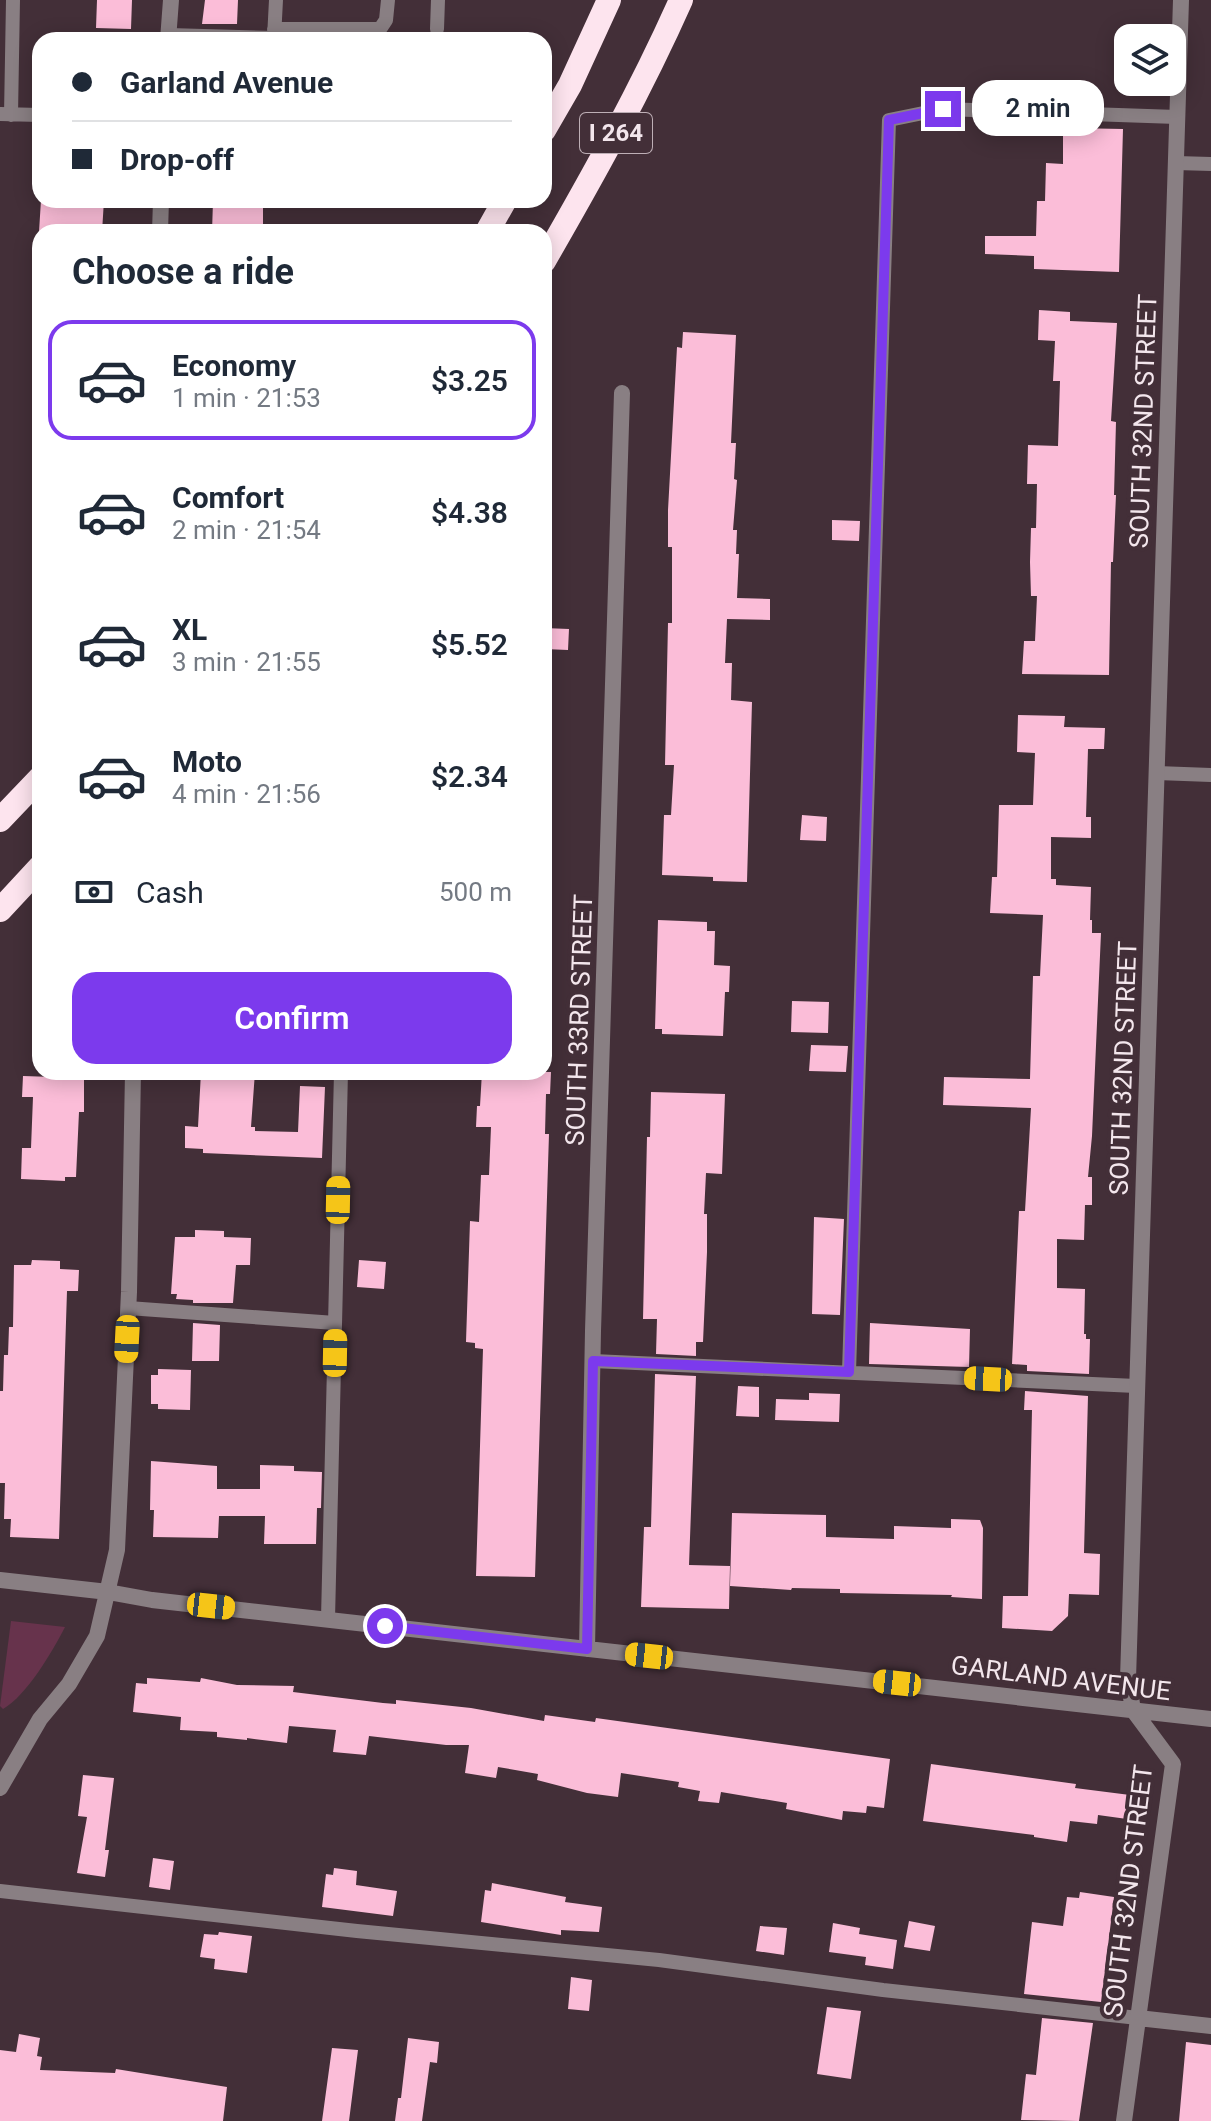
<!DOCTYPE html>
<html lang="en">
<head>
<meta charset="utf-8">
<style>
  :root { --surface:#fff; --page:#f6f6f7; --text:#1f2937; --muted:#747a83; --line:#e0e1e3; --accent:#7c3aed }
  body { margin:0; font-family:Roboto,sans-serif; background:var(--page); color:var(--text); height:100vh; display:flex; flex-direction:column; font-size:30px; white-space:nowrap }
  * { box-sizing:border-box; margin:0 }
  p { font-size:26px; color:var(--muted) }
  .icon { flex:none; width:44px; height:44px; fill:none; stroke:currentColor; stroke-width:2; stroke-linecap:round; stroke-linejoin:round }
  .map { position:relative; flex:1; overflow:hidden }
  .drawer { position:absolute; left:32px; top:224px; width:520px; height:856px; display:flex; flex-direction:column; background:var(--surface); border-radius:24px; box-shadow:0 4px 20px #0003 }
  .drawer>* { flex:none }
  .hud { position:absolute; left:32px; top:32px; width:520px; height:176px; border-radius:24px; box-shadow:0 4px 20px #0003; display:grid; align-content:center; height:176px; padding:0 40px; background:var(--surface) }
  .controls { position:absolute; left:1114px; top:24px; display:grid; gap:16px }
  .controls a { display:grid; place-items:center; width:72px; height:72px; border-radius:16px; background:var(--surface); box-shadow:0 4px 20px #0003; font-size:40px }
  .end { position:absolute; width:36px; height:36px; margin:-18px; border:10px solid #7c3aed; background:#fff; box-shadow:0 0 0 4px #fff }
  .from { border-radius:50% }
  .bubble { position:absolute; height:56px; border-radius:24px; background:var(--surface); box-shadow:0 4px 20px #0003; font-size:26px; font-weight:600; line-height:56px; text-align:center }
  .car { position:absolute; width:24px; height:48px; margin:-24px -12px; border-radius:10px; box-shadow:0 0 6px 2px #0007; background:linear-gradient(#f5c518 24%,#345 0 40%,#f5c518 0 76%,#345 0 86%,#f5c518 0) }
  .hud b { display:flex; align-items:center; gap:28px; height:76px; font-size:30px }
  .hud b+b { border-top:2px solid var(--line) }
  .hud i { width:20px; height:20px; background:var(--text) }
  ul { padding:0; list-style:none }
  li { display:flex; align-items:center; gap:24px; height:120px; margin:0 16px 12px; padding:0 24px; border:4px solid transparent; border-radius:24px }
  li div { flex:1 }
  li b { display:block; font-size:30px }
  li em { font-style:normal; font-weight:600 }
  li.active { border-color:var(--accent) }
  li>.icon { width:72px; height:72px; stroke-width:1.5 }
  h2 { padding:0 40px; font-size:36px; line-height:96px }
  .pay { display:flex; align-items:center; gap:20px; height:88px; padding:0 40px; font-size:30px }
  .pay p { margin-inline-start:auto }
  .primary-button { display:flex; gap:16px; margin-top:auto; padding:16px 40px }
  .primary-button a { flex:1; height:92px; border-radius:24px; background:var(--accent); color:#fff; font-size:32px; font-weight:600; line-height:92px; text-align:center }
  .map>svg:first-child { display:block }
  .green { fill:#67334c }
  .building { fill:#fbbdd8 }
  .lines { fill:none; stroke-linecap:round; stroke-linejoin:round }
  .service { stroke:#897f83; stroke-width:14 }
  .minor { stroke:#897f83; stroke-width:16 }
  .motorway { stroke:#fde4ee; stroke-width:24 }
  .route { stroke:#7c3aed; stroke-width:10 }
  .labels { text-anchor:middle; stroke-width:8; stroke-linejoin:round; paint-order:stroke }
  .shield { fill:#432f38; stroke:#beafb6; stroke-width:2 }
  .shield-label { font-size:24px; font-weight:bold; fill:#f3e6ec }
  .street-label { font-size:26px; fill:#f3e6ec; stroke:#432f38 }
</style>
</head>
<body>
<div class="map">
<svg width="1211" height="2121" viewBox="0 0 1211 2121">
  <rect width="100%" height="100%" fill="#432f38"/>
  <path class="green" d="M 11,1621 L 65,1627 C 52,1652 27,1695 3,1709 L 0,1706 Z"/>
  <path class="building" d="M 97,0 L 132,0 L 131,29 L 96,28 Z
    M 205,0 L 238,0 L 237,24 L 202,24 Z
    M 1072,128 L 1123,129 L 1119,272 L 1034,269 L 1034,256 L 985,254 L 985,236 L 1036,236 L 1037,201 L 1045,201 L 1046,163 L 1063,164 L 1063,134 L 1072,134 Z
    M 41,200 L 104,200 L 102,232 L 39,232 Z
    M 213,201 L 263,203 L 263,232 L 212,232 Z
    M 1039,310 L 1070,312 L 1070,321 L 1117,323 L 1111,421 L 1116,422 L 1114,495 L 1116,495 L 1113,562 L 1111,562 L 1109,675 L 1022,674 L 1024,641 L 1035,641 L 1037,596 L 1031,596 L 1030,562 L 1031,528 L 1036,528 L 1037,484 L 1027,484 L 1028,445 L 1058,446 L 1060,381 L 1053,381 L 1055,341 L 1038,340 Z
    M 683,332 L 736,335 L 731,443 L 736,443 L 734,479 L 737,480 L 733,530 L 737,530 L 736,554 L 739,554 L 737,598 L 770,599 L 770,620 L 727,619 L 725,663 L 732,663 L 731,700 L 752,702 L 747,882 L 713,881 L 713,877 L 662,875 L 664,815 L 671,815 L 674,765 L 665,765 L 668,623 L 672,623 L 672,547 L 668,547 L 668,510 L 677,347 L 682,348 Z
    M 832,520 L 860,521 L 859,541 L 832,540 Z
    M 544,628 L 569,629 L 568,650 L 544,649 Z
    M 1018,715 L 1065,716 L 1064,727 L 1105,728 L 1104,749 L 1088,749 L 1086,817 L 1091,817 L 1091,838 L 1051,837 L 1051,879 L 1056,879 L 1056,885 L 1091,887 L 1090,920 L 1092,920 L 1092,933 L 1101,933 L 1092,1136 L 1088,1177 L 1092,1177 L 1092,1205 L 1085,1205 L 1084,1240 L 1057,1239 L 1057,1288 L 1085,1289 L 1084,1334 L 1086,1334 L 1086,1339 L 1090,1339 L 1089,1374 L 1027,1371 L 1027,1365 L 1012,1364 L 1019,1211 L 1025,1211 L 1031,1108 L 943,1105 L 944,1077 L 1030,1079 L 1033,976 L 1040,976 L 1043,915 L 990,913 L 992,877 L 997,877 L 999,805 L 1033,805 L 1035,753 L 1017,752 Z
    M 802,815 L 827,817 L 826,841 L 800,840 Z
    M 658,920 L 707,922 L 707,931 L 715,931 L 714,965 L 730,966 L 729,992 L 725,992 L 723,1036 L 662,1034 L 662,1029 L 655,1029 Z
    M 792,1001 L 829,1002 L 828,1033 L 791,1032 Z
    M 811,1045 L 848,1046 L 846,1072 L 809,1071 Z
    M 201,1072 L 255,1072 L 251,1127 L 255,1127 L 255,1131 L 298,1132 L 300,1086 L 325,1087 L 322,1158 L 203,1153 L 203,1149 L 185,1148 L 185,1126 L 198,1127 Z
    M 482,1072 L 551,1072 L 550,1094 L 546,1094 L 545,1134 L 549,1134 L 535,1577 L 476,1576 L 483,1349 L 475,1348 L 475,1343 L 466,1342 L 470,1221 L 479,1222 L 481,1175 L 489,1175 L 491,1127 L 476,1127 L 477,1106 L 480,1106 Z
    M 23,1076 L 84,1078 L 84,1112 L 79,1112 L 76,1177 L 65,1177 L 65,1181 L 21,1179 L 22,1148 L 31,1148 L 33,1097 L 22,1097 Z
    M 651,1092 L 725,1094 L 722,1174 L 706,1173 L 704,1214 L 707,1214 L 707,1252 L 703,1342 L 696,1342 L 696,1356 L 656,1354 L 657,1319 L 643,1319 L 647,1137 L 650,1137 Z
    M 814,1217 L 844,1219 L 840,1315 L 812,1314 Z
    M 195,1230 L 224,1231 L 224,1237 L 251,1238 L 250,1265 L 236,1265 L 233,1303 L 193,1303 L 193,1300 L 176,1299 L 177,1294 L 171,1294 L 175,1237 L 195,1237 Z
    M 32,1260 L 60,1261 L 60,1269 L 79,1270 L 78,1291 L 67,1291 L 59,1539 L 10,1537 L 11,1519 L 4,1519 L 5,1483 L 0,1483 L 0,1391 L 3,1391 L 4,1355 L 8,1355 L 9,1327 L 13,1327 L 14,1265 L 31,1265 Z
    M 359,1260 L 386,1262 L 384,1289 L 357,1287 Z
    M 193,1323 L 220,1325 L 219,1361 L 192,1361 Z
    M 870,1323 L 970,1329 L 969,1367 L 869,1364 Z
    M 158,1369 L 191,1370 L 190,1410 L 158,1409 L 158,1404 L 151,1404 L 151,1375 L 158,1375 Z
    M 655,1374 L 696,1376 L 689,1565 L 730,1566 L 729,1609 L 641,1607 L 644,1527 L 651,1527 Z
    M 738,1386 L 759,1387 L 759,1417 L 736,1416 Z
    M 1025,1391 L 1088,1396 L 1084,1553 L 1100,1554 L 1099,1595 L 1069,1594 L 1068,1616 L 1052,1631 L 1002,1628 L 1003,1596 L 1028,1596 L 1032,1410 L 1024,1410 Z
    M 809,1393 L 840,1394 L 839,1422 L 775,1420 L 776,1399 L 809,1400 Z
    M 151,1461 L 217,1466 L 217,1489 L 260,1489 L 260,1465 L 294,1466 L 294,1471 L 322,1472 L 321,1508 L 317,1508 L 316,1544 L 264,1544 L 265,1516 L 219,1516 L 218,1538 L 153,1537 L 154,1510 L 150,1510 Z
    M 732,1513 L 826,1515 L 826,1537 L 894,1539 L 894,1526 L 951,1528 L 951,1519 L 980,1520 L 983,1528 L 982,1599 L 951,1597 L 952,1595 L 840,1593 L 840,1589 L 792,1588 L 791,1590 L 730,1586 Z
    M 147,1678 L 200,1682 L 201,1678 L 237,1685 L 294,1686 L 293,1692 L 383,1703 L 396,1704 L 396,1700 L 471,1708 L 544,1721 L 545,1715 L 595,1722 L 596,1718 L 890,1759 L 884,1808 L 867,1806 L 866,1813 L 843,1811 L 842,1820 L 786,1809 L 787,1803 L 721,1792 L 719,1803 L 698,1801 L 700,1791 L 678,1787 L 679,1782 L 621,1773 L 618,1797 L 587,1793 L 537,1780 L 538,1774 L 498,1767 L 496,1778 L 465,1773 L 469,1745 L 446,1745 L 369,1736 L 366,1755 L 333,1752 L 336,1730 L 289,1726 L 287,1743 L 247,1738 L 247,1740 L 217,1737 L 217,1732 L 180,1730 L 181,1717 L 133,1712 L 136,1683 L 147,1684 Z
    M 931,1764 L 1076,1784 L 1075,1788 L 1130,1795 L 1127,1819 L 1098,1815 L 1097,1824 L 1070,1821 L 1067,1842 L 1034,1837 L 1034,1835 L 923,1821 Z
    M 83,1775 L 114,1778 L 105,1850 L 109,1850 L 105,1877 L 77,1873 L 87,1817 L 78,1816 Z
    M 153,1858 L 174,1861 L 170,1890 L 149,1887 Z
    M 334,1868 L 357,1871 L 356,1885 L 397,1891 L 393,1916 L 322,1907 L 326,1874 L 333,1875 Z
    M 492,1883 L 566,1897 L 565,1902 L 602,1907 L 599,1932 L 561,1930 L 561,1935 L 481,1922 L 485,1890 L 491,1891 Z
    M 1080,1892 L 1114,1897 L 1101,2002 L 1024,1994 L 1032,1922 L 1063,1926 L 1067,1897 L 1079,1898 Z
    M 909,1921 L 935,1926 L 930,1951 L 904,1947 Z
    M 833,1923 L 860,1928 L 859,1934 L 897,1940 L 893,1969 L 865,1965 L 866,1957 L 829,1952 Z
    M 760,1926 L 787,1928 L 784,1955 L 756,1951 Z
    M 219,1932 L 252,1936 L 247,1973 L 214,1969 L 215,1959 L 200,1957 L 204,1934 L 218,1935 Z
    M 571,1977 L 592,1980 L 589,2011 L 568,2009 Z
    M 827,2007 L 861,2011 L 851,2079 L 817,2074 Z
    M 1042,2018 L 1093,2023 L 1079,2121 L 1021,2120 L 1026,2074 L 1036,2075 Z
    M 19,2034 L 40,2038 L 37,2056 L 42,2057 L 40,2070 L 115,2073 L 116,2069 L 227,2087 L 223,2121 L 0,2121 L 0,2050 L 16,2052 Z
    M 408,2038 L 439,2042 L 437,2063 L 430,2062 L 422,2121 L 395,2121 L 398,2098 L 401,2098 Z
    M 1186,2042 L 1211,2045 L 1211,2121 L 1179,2121 Z
    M 332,2048 L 358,2050 L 349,2121 L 322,2121 Z"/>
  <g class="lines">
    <path class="service" d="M 274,29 L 380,29 L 386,20 L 388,0
      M 437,29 L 438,0
      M 169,35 L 274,38 L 276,0
      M 0,114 L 40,115
      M 11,115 L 13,0
      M 1176,163 L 1211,164
      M 1157,773 L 1211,775
      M 128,1308 L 335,1323
      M 593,1361 L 1136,1386
      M 849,1372 L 889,120 L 943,109 L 1177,117
      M 328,1619 L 341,1072
      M 0,1891 L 357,1931 L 659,1960 L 883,1990 L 1138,2018"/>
    <path class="minor" d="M 168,40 L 171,0
      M 160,232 L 161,200
      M 0,1580 L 108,1592 L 152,1600 L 1211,1719
      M 587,1649 L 593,1331 L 622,393
      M 0,1788 L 40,1719 L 69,1684 L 97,1636 L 117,1550 L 129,1292 L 133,1072
      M 1138,2018 L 1211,2026
      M 1124,2121 L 1173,1764 L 1133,1710 L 1128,1679 L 1181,0"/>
    <path class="motorway" d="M 544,130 L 570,85 L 609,0
      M 487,232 L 505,200
      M 544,261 C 593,176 641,90 681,0
      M 0,820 L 40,778
      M 0,910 L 40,867"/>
  </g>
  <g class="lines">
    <path class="route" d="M 385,1626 L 587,1649 L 593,1361 L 849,1372 L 889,120 L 943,109"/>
  </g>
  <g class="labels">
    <rect class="shield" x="580" y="113" width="72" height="40" rx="6"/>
    <g class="shield-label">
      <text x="616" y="141">I 264</text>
    </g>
    <g class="street-label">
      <text transform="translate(1143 421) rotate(-88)" y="9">SOUTH 32ND STREET</text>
      <text transform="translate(579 1020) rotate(-88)" y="9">SOUTH 33RD STREET</text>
      <text transform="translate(1123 1068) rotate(-88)" y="9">SOUTH 32ND STREET</text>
      <text transform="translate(1061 1678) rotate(7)" y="9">GARLAND AVENUE</text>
      <text transform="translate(1128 1891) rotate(-83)" y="9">SOUTH 32ND STREET</text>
    </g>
  </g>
</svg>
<div class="controls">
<a><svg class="icon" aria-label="layers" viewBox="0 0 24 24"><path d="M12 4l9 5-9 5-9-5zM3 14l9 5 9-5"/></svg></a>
</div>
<i class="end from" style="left:385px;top:1626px"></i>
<i class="end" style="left:943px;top:109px"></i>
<div class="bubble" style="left:972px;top:80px;width:132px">2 min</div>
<i class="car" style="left:338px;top:1200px;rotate:1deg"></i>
<i class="car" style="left:127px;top:1339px;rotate:183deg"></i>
<i class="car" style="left:335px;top:1353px;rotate:1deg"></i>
<i class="car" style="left:988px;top:1379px;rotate:273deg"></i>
<i class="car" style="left:211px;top:1606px;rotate:96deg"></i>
<i class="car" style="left:649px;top:1656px;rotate:276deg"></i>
<i class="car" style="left:897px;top:1683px;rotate:276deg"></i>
<div class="hud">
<b><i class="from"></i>Garland Avenue</b>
<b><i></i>Drop-off</b>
</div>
<section class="drawer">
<h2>Choose a ride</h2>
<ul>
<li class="active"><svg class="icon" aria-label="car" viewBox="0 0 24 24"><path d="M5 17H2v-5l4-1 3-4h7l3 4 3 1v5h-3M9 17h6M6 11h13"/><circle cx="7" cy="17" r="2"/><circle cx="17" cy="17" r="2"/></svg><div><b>Economy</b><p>1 min · 21:53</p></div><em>$3.25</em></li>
<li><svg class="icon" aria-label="car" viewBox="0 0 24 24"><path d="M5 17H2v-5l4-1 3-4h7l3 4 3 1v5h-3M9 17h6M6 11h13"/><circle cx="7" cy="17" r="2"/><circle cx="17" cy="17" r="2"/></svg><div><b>Comfort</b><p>2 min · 21:54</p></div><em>$4.38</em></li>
<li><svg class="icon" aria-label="car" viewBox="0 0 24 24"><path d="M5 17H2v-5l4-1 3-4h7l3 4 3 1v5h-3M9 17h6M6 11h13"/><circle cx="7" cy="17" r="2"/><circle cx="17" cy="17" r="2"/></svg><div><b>XL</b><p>3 min · 21:55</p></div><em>$5.52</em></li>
<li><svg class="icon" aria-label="car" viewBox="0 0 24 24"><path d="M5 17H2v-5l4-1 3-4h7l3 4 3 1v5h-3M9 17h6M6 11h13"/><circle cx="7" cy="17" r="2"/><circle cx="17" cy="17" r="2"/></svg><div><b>Moto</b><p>4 min · 21:56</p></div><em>$2.34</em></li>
</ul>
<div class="pay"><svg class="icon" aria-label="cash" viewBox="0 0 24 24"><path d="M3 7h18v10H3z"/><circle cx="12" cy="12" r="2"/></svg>Cash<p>500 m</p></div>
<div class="primary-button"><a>Confirm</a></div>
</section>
</div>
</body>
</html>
